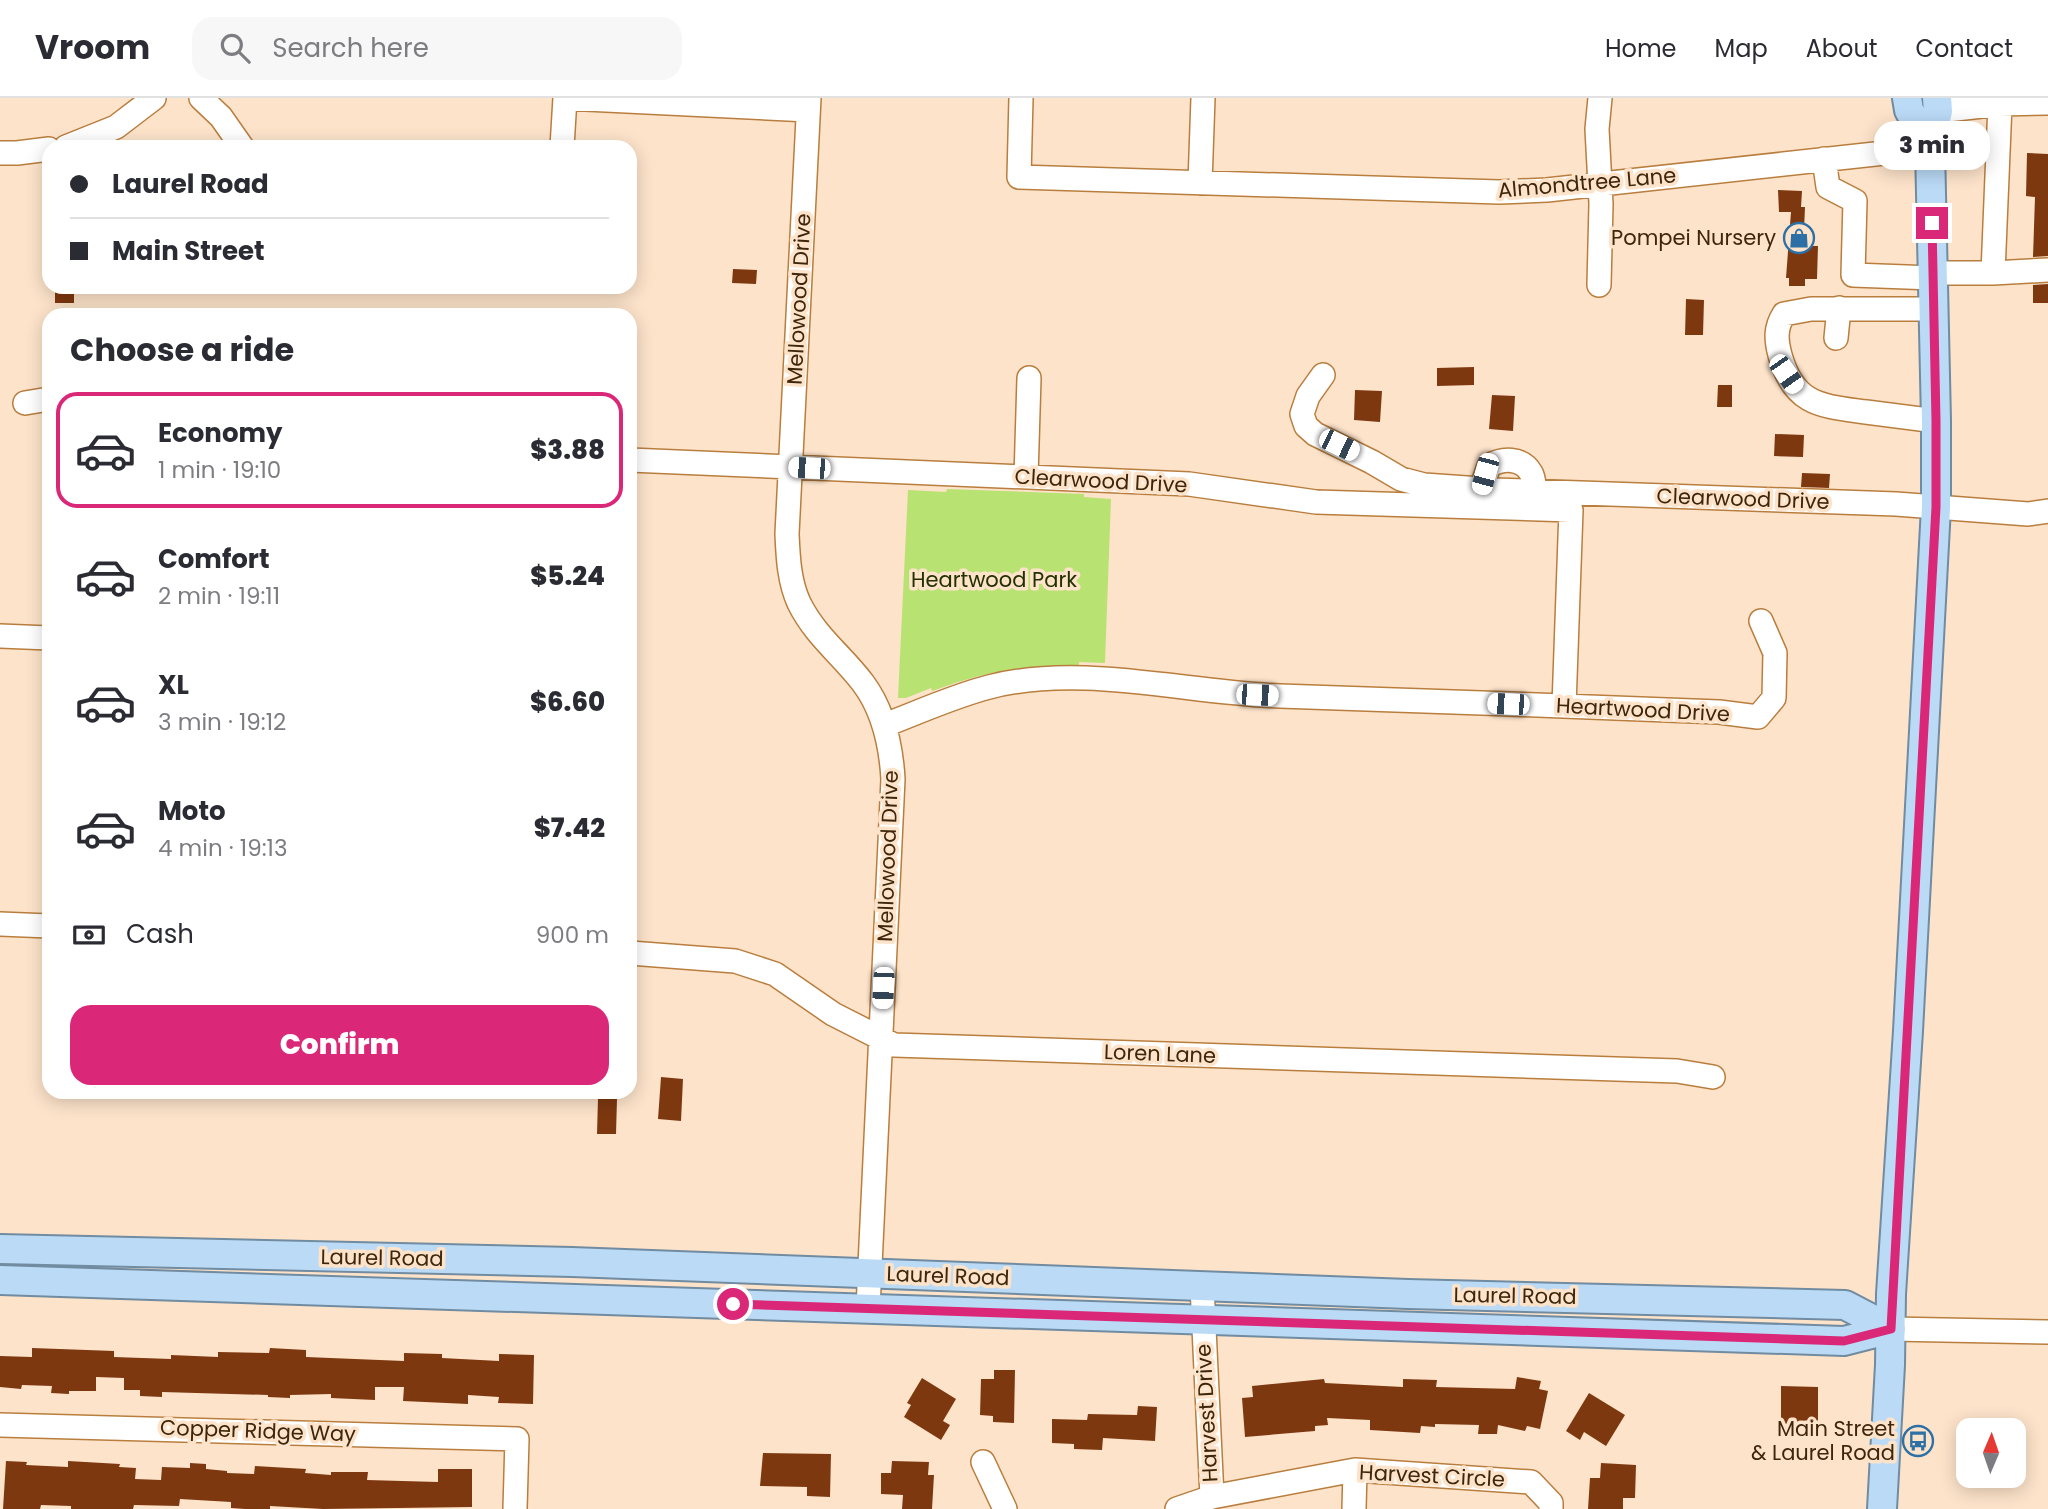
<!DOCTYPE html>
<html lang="en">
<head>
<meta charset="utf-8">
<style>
  :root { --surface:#fff; --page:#f7f7f7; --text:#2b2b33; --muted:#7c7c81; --line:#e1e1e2; --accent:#db2777 }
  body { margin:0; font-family:Poppins,sans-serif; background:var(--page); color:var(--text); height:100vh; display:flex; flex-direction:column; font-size:26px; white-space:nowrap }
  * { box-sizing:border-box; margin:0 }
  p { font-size:23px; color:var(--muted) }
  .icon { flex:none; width:38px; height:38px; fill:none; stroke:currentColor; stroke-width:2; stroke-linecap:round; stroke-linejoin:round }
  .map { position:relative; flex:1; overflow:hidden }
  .side { position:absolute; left:42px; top:210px; width:595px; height:791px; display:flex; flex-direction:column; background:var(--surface); border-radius:21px; box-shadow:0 4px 18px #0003 }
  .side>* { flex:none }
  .guide { position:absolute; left:42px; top:42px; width:595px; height:154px; border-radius:21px; box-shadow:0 4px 18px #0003; display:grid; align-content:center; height:154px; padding:0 28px; background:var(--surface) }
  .needle { width:46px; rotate:2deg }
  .tools { position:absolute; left:1956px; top:1320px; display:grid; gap:14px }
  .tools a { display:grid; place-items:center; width:70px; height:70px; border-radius:14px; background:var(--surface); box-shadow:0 4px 18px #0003; font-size:35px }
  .end { position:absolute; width:32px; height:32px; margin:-16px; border:9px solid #db2777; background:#fff; box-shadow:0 0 0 4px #fff }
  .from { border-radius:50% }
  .bubble { position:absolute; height:49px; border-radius:21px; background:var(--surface); box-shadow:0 4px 18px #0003; font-size:23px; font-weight:800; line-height:49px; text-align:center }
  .car { position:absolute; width:21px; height:42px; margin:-21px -10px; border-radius:9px; box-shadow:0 0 5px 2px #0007; background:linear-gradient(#fff 24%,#345 0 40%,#fff 0 76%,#345 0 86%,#fff 0) }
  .guide b { display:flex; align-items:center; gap:24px; height:66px; font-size:26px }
  .guide b+b { border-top:2px solid var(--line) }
  .guide i { width:18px; height:18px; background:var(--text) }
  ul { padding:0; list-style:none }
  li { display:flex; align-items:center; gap:21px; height:116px; margin:0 14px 10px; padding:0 14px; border:4px solid transparent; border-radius:21px }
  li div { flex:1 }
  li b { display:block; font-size:26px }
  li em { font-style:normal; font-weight:800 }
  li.current { border-color:var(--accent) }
  li>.icon { width:63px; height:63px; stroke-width:1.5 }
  h2 { padding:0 28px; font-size:32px; line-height:84px }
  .pay { display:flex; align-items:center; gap:18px; height:77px; padding:0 28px; font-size:26px }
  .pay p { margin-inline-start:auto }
  .action { display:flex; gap:14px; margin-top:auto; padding:14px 28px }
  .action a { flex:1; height:80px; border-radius:21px; background:var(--accent); color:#fff; font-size:28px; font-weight:800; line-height:80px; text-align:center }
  header { display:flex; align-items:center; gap:42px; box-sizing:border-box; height:98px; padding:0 35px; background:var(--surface); border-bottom:2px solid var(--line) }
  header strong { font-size:33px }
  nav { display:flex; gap:38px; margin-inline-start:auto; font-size:24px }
  .search { width:490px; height:63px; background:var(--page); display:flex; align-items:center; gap:18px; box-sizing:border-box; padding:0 24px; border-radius:21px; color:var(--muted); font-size:26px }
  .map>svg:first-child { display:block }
  .green { fill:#b8e272 }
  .building { fill:#7e3810 }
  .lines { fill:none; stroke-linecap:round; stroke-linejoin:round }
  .minor-casing { stroke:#b97e3d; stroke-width:26 }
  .major-casing { stroke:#718ba0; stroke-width:32 }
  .minor { stroke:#fff; stroke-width:23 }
  .major { stroke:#badaf6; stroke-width:28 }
  .route { stroke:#db2777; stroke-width:9 }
  .labels { text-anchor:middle; stroke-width:7; stroke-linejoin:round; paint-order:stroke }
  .street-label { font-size:21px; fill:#3e260a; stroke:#fde3ca }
  .poi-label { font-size:21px; fill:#3e260a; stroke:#fde3ca; text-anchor:end }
  .park-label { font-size:21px; fill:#223100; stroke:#fde3ca }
</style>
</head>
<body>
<header>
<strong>Vroom</strong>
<div class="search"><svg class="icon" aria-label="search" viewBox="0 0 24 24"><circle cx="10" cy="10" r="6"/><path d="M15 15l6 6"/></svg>Search here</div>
<nav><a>Home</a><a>Map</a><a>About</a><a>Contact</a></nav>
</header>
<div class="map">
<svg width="2048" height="1411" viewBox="0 0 2048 1411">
  <rect width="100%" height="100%" fill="#fde3ca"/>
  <path class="green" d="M 947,391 L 1084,396 L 1084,399 L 1111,401 L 1105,565 L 1079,564 L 1079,568 C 1019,567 988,573 932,593 L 931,590 L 906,600 L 898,600 L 908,392 L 946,394 Z"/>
  <path class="building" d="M 2027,55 L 2048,56 L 2048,158 L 2033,159 L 2035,99 L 2026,98 Z
    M 1778,92 L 1802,93 L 1801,109 L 1805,109 L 1804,132 L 1808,132 L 1808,148 L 1818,148 L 1817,181 L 1805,181 L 1805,188 L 1789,188 L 1789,180 L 1786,180 L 1791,114 L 1779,114 Z
    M 733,171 L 757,172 L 756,186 L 732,185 Z
    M 2048,186 L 2048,205 L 2033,205 L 2033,187 Z
    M 55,189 L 74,189 L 74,205 L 55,205 Z
    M 1686,201 L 1704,202 L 1703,237 L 1685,237 Z
    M 1474,269 L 1474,287 L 1437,288 L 1437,270 Z
    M 1718,287 L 1732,287 L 1732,309 L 1717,309 Z
    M 1355,292 L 1382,293 L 1380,324 L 1354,322 Z
    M 1492,297 L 1515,298 L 1513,333 L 1489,331 Z
    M 1775,336 L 1804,337 L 1803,359 L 1774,358 Z
    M 1802,375 L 1830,376 L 1829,390 L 1801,389 Z
    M 661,979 L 683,981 L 681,1023 L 658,1021 Z
    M 598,1000 L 617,1001 L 616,1036 L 597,1036 Z
    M 32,1250 L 114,1253 L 114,1259 L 171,1261 L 171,1257 L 218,1259 L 218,1254 L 269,1255 L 270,1250 L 306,1252 L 306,1259 L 404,1263 L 404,1255 L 442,1256 L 442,1260 L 499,1263 L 499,1256 L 534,1257 L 533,1306 L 498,1305 L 499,1299 L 468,1297 L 468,1306 L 403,1303 L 404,1289 L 375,1289 L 375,1302 L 331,1300 L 331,1296 L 290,1297 L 290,1300 L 268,1299 L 268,1297 L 162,1294 L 162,1299 L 140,1298 L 140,1292 L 124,1292 L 124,1280 L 96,1279 L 96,1293 L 69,1293 L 69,1296 L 51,1295 L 52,1288 L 22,1287 L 21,1291 L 0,1289 L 0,1258 L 32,1259 Z
    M 994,1272 L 1015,1272 L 1014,1325 L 993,1324 L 993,1318 L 980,1317 L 981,1281 L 994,1281 Z
    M 1517,1279 L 1541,1283 L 1539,1291 L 1548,1293 L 1540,1331 L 1527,1328 L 1525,1333 L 1498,1327 L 1497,1336 L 1478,1336 L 1479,1327 L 1435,1326 L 1435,1329 L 1421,1328 L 1420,1335 L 1370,1332 L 1370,1322 L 1327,1320 L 1328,1327 L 1315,1328 L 1315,1333 L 1245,1339 L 1242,1300 L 1253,1299 L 1252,1288 L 1324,1281 L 1325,1285 L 1403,1289 L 1403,1281 L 1437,1282 L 1436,1289 L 1515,1291 Z
    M 922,1280 L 956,1301 L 943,1323 L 950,1327 L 941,1342 L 904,1319 L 911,1307 L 907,1305 Z
    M 1781,1288 L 1818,1289 L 1818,1326 L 1781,1326 Z
    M 1589,1295 L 1625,1317 L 1606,1348 L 1584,1334 L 1580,1342 L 1566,1333 Z
    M 1138,1308 L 1157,1309 L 1155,1343 L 1103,1340 L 1102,1352 L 1074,1351 L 1074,1346 L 1052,1345 L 1052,1321 L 1087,1322 L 1088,1316 L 1137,1317 Z
    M 763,1355 L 831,1356 L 830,1399 L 807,1398 L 807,1389 L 760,1388 Z
    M 6,1363 L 27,1364 L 26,1367 L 68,1369 L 68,1363 L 120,1366 L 119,1369 L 136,1370 L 135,1381 L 161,1382 L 162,1369 L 190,1370 L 190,1365 L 206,1366 L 206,1371 L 227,1373 L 227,1375 L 254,1376 L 255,1368 L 306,1371 L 305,1375 L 331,1377 L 331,1374 L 368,1374 L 367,1382 L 438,1384 L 438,1371 L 472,1371 L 472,1409 L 323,1411 L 270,1408 L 270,1411 L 245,1411 L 231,1410 L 231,1404 L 180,1401 L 179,1408 L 134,1407 L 133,1411 L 71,1411 L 71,1408 L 41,1407 L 40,1411 L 3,1411 Z
    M 892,1363 L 929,1364 L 928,1377 L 934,1377 L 932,1411 L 902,1411 L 903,1397 L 881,1396 L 881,1375 L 891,1375 Z
    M 1601,1365 L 1636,1367 L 1635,1400 L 1623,1400 L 1623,1411 L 1588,1411 L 1590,1380 L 1600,1380 Z"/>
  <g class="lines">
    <g class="minor-casing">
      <path id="minor" d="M 201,0 L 221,19 L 242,49
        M 565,0 L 808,12
        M 809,0 L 787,436 C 788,459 789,483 799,505 C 816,539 841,556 863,585 C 884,613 891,647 893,681 L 868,1210
        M 1021,0 L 1019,79 L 1499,94 L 1547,92 L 1930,50
        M 1938,13 L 2000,6 L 2048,5
        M 66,49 L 116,29 L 154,0
        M 562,49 L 565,0
        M 0,55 L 17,55 L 49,51
        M 1824,61 L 1828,89 L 1855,103 L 1853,177 L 1933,180
        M 1200,85 L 1203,0
        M 1933,175 L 1993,175 L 2048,172
        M 1993,175 L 2000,6
        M 1599,187 L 1601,106 L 1597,31 L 1600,0
        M 1934,211 L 1811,211 L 1784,216 C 1775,230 1776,242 1780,257 C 1794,308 1822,308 1866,314 C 1890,317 1913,320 1936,323
        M 1836,240 L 1839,210
        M 1323,277 L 1308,298 L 1302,316 L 1306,328 L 1315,336 L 1372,364 L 1401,381 L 1424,387 L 1495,392 L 1896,406 L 2028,416 L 2048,413
        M 25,305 L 49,301
        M 630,362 L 1189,386 L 1316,404 L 1571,412 L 1564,608
        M 1026,379 L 1029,280
        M 1481,391 L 1489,368 C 1502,360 1522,359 1531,375 C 1534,380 1534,388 1535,393
        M 0,538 L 49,540
        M 885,627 C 919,614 954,598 989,589 C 1081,565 1187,595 1280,598 C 1426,603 1573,608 1719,614 L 1758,619 L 1774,600 L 1775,555 L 1761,523
        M 0,826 L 49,828
        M 630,855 L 735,863 L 775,876 L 833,916 L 894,947 L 1677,973 L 1713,979
        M 1202,1188 L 1212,1399
        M 1891,1231 L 2048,1234
        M 0,1327 L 517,1341 L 515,1411
        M 983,1364 L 1005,1411
        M 1177,1411 L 1212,1399 L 1355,1372 L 1531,1384 L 1551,1405 L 1551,1411
        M 1354,1411 L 1355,1372"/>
    </g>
    <g class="major-casing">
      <path id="major" d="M 1907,0 L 1909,12 L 1930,50
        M 0,1151 L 572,1164 L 1408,1196 L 1845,1207 L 1891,1231
        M 0,1182 L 1844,1243 L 1891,1231
        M 1882,1411 L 1890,1267 L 1891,1196 L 1908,933 L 1936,409 L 1936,323 L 1930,50 L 1938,13 L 1937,0"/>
    </g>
    <use href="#minor" class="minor"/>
    <use href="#major" class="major"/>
  </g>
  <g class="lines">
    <path class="route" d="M 733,1206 L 1844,1243 L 1891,1231 L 1936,409 L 1936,323 L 1932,125"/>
  </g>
  <defs>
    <g id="shop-ring" transform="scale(1.575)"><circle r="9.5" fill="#fde3ca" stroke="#2d70a5" stroke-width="1.5"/><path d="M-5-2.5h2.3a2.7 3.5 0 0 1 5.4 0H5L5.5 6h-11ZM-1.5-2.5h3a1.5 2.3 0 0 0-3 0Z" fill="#2d70a5"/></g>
    <g id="bus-ring" transform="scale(1.575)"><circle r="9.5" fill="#fde3ca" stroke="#2d70a5" stroke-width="1.5"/><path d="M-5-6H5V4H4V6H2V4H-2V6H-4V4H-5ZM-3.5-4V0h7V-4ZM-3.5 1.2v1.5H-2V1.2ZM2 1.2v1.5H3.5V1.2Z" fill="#2d70a5"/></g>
  </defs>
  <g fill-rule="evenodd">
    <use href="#shop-ring" x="1799" y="140"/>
    <use href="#bus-ring" x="1918" y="1343"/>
  </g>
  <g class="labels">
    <g class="street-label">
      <text transform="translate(1587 85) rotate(-5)" y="7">Almondtree Lane</text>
      <text transform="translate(799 201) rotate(-87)" y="7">Mellowood Drive</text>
      <text transform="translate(1101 383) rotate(3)" y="7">Clearwood Drive</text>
      <text transform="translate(1743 401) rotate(2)" y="7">Clearwood Drive</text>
      <text transform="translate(1643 612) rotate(3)" y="7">Heartwood Drive</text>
      <text transform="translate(888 758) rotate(-88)" y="7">Mellowood Drive</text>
      <text transform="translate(1160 956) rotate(2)" y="7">Loren Lane</text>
      <text transform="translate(382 1160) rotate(1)" y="7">Laurel Road</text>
      <text transform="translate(948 1178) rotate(2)" y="7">Laurel Road</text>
      <text transform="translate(1515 1198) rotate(1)" y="7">Laurel Road</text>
      <text transform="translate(1207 1315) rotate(-93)" y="7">Harvest Drive</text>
      <text transform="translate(258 1333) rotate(2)" y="7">Copper Ridge Way</text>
      <text transform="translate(1432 1378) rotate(3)" y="7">Harvest Circle</text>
    </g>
    <g class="poi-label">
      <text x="1776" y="147">Pompei Nursery</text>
      <text x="1895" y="1338">Main Street<tspan x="1895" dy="24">&amp; Laurel Road</tspan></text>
    </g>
    <g class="park-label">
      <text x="994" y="489">Heartwood Park</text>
    </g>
  </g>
</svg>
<div class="tools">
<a><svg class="needle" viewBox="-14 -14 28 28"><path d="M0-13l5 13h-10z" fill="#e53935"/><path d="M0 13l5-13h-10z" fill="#7c7c81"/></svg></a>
</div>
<i class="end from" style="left:733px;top:1206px"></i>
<i class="end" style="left:1932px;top:125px"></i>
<div class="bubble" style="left:1874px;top:23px;width:116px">3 min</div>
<i class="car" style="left:1786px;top:276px;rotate:145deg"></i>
<i class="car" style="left:1339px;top:347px;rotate:116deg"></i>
<i class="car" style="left:809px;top:370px;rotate:273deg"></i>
<i class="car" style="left:1485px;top:376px;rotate:195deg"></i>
<i class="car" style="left:1257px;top:597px;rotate:92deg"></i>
<i class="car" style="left:1508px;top:606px;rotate:272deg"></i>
<i class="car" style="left:883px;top:890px;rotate:183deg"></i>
<div class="guide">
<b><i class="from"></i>Laurel Road</b>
<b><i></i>Main Street</b>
</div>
<section class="side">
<h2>Choose a ride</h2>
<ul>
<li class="current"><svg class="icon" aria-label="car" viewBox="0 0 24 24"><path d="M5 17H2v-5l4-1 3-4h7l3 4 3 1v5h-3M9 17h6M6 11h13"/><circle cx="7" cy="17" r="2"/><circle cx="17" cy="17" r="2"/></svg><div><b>Economy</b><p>1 min · 19:10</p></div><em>$3.88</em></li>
<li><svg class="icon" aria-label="car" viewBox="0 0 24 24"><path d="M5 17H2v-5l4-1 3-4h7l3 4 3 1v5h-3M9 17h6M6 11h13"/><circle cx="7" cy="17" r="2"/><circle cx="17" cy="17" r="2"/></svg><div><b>Comfort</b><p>2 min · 19:11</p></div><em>$5.24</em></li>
<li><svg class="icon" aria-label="car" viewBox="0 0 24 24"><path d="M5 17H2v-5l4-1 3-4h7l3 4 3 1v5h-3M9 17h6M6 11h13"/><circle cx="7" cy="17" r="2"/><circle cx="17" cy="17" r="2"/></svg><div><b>XL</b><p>3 min · 19:12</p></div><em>$6.60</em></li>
<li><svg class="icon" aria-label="car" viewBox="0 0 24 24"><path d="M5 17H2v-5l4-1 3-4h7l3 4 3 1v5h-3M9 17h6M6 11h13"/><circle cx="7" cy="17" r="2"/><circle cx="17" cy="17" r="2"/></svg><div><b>Moto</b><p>4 min · 19:13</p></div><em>$7.42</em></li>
</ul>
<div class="pay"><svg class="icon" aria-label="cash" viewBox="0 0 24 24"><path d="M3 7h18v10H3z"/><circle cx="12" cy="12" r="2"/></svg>Cash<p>900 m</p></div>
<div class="action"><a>Confirm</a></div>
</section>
</div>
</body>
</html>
